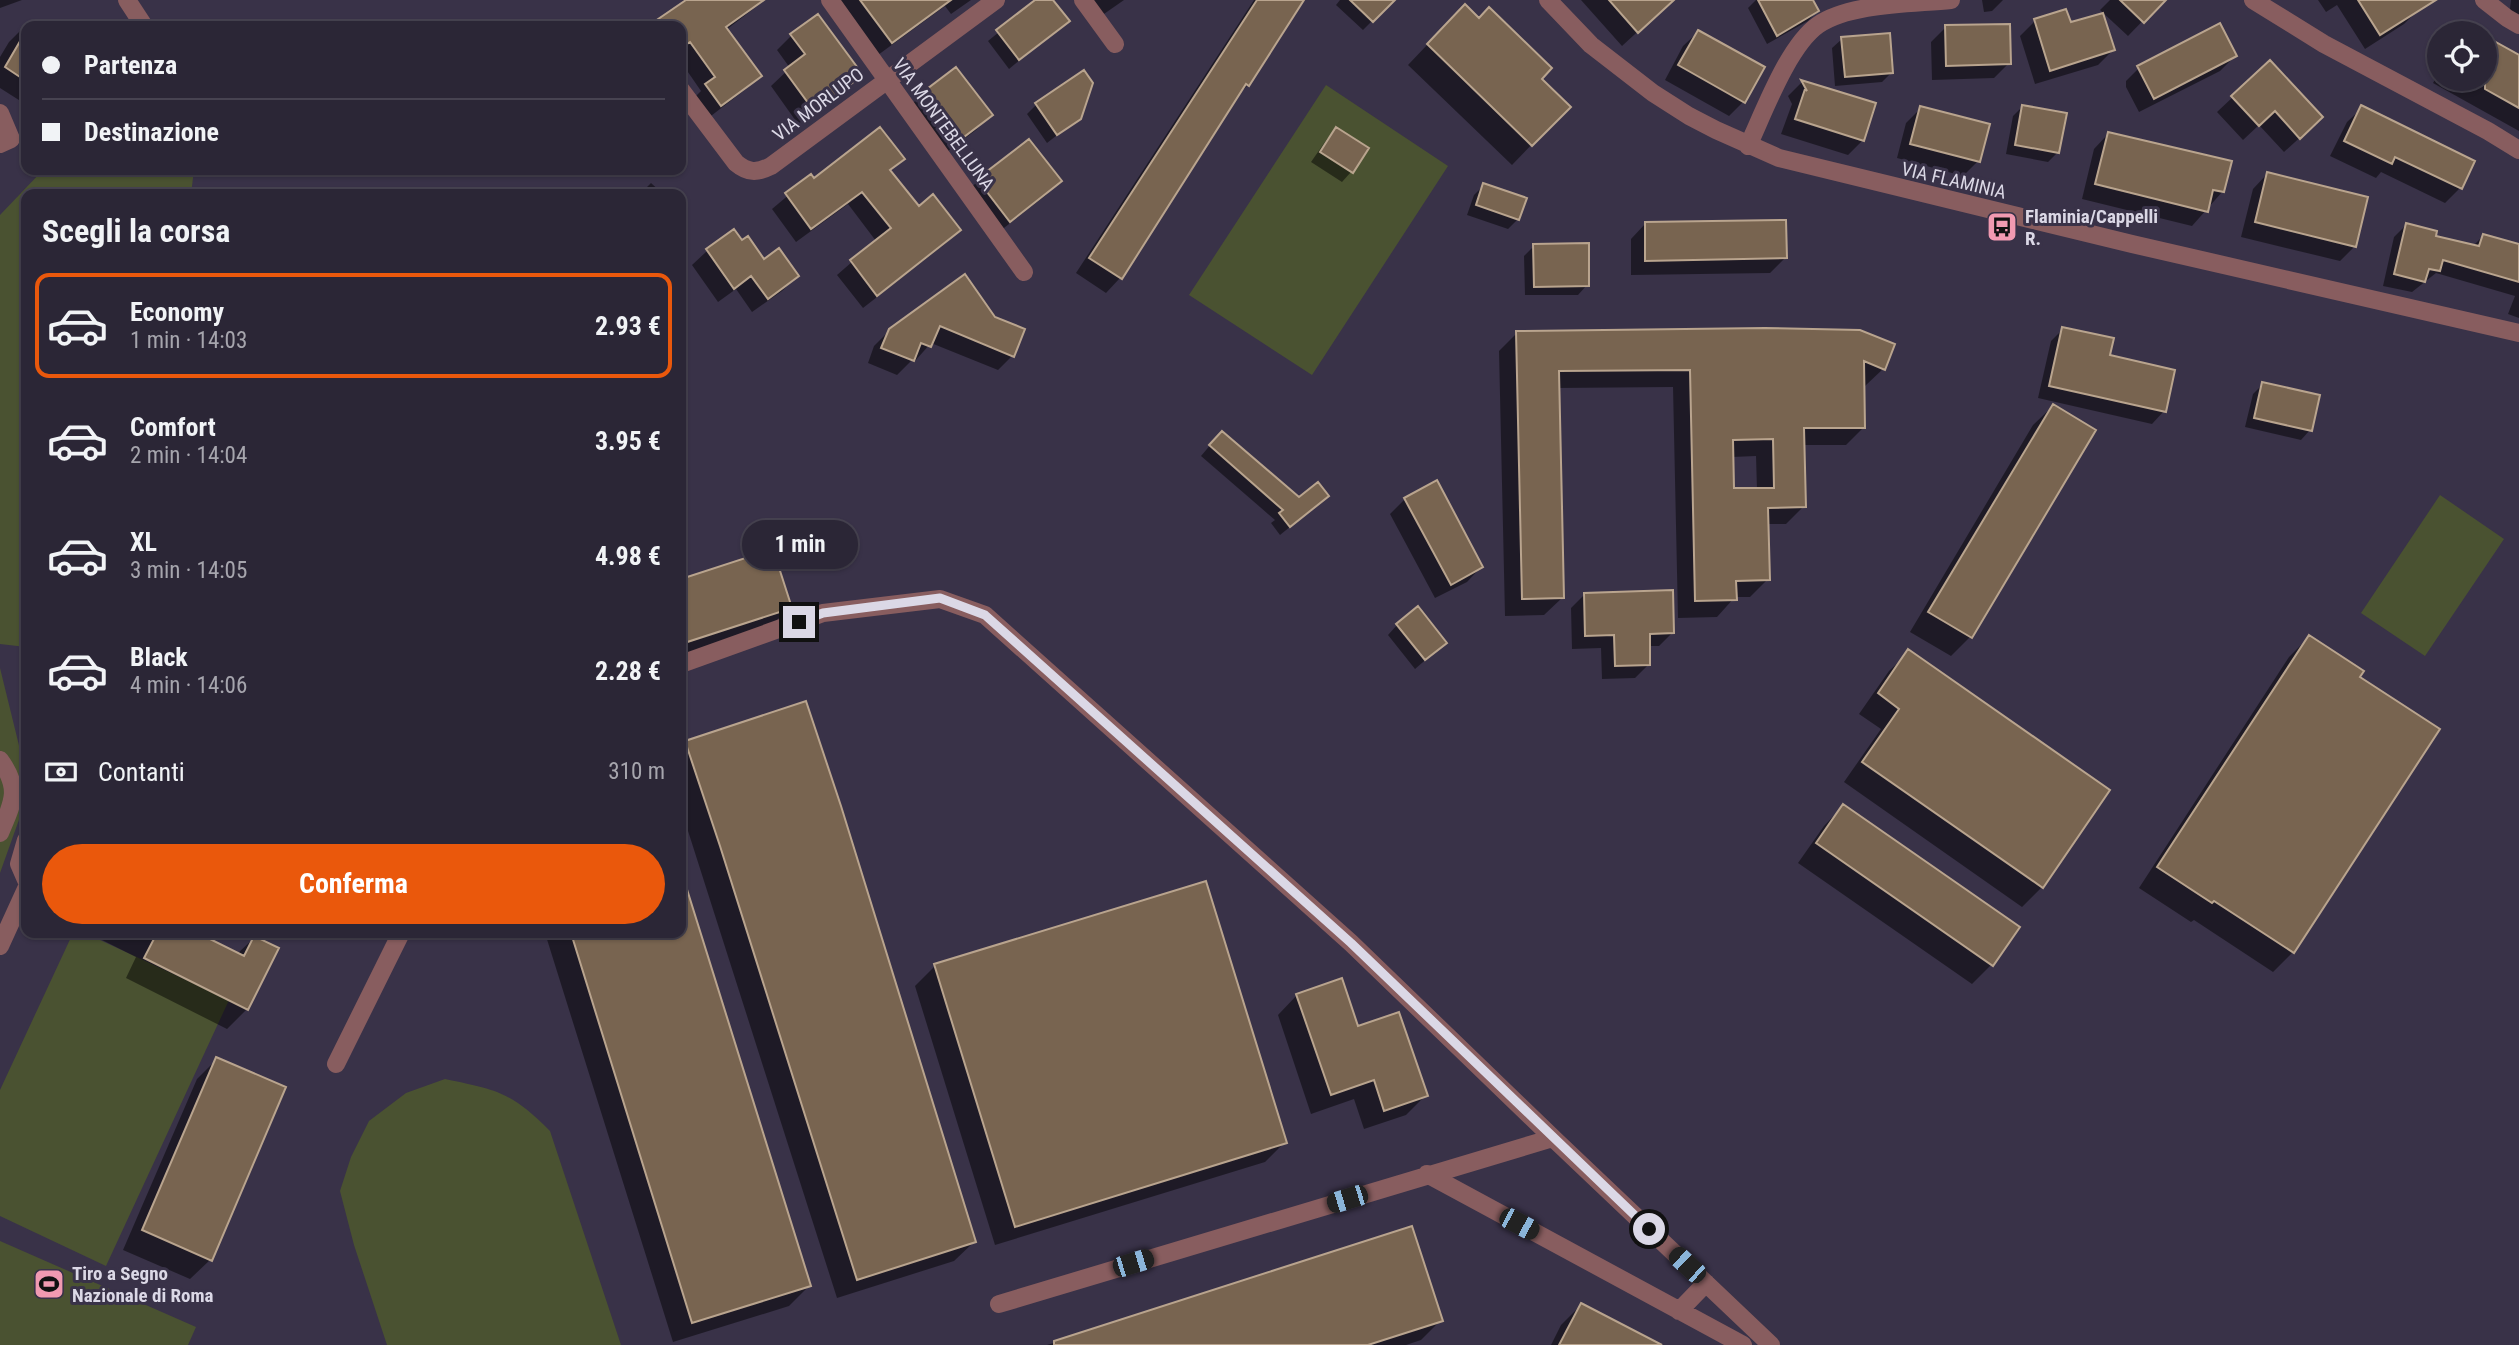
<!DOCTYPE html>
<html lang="it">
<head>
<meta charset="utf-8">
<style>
  :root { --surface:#2b2636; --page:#373242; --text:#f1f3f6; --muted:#a6a5ad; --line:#474351; --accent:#ea580c }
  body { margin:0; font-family:"Roboto Condensed",sans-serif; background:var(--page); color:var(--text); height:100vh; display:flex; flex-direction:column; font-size:26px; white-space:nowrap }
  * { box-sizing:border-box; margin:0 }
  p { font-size:23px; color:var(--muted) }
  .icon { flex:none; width:38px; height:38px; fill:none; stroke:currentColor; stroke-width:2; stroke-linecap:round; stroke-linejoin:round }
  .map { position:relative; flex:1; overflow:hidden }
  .panel { position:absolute; left:21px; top:189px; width:665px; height:749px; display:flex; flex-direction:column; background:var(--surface); border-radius:14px; box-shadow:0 2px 5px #0004,0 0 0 2px var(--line) }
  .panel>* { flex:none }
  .banner { position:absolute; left:21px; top:21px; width:665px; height:154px; border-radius:14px; box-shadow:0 2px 5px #0004,0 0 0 2px var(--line); display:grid; align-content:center; height:154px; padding:0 21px; background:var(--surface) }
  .controls { position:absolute; left:2427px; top:21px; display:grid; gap:14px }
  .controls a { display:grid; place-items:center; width:70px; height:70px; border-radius:50%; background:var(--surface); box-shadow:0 2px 5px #0004,0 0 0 2px var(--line); font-size:35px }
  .end { position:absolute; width:32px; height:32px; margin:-16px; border:9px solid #dbd8e6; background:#111; box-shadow:0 0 0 4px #111 }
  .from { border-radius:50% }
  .bubble { position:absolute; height:49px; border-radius:24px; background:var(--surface); box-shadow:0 2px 5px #0004,0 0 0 2px var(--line); font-size:23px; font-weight:700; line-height:49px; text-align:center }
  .car { position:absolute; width:21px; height:42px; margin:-21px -10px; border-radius:9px; box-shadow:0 0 5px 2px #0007; background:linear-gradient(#222 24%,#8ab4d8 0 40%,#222 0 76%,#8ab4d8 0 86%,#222 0) }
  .banner b { display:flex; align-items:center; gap:24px; height:66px; font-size:26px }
  .banner b+b { border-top:2px solid var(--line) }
  .banner i { width:18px; height:18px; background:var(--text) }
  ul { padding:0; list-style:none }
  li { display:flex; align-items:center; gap:21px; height:105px; margin:0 14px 10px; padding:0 7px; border:4px solid transparent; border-radius:14px }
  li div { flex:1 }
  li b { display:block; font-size:26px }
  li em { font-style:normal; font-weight:700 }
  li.selected { border-color:var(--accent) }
  li>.icon { width:63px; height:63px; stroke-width:1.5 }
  h2 { padding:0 21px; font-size:32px; line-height:84px }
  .pay { display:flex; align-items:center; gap:18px; height:77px; padding:0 21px; font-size:26px }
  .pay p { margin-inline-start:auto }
  .cta { display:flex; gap:14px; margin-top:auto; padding:14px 21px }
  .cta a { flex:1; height:80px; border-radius:42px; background:var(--accent); color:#fff; font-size:28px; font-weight:700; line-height:80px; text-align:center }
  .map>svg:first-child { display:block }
  .green { fill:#4a5231; fill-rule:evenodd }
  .shadow { fill:#0007; fill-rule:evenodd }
  .building { fill:#786450; stroke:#b9a48e; stroke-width:2; fill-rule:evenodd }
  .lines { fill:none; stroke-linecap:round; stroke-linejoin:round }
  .minor { stroke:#885d5f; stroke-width:18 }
  .route { stroke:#dbd8e6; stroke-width:9 }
  .labels { text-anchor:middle; stroke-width:6; stroke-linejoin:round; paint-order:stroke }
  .street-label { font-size:19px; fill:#dbd8e6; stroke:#393248 }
  .poi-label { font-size:19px; font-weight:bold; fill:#dbd8e6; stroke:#393248; text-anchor:start }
</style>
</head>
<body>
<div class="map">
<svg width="2519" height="1345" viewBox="0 0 2519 1345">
  <rect width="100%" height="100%" fill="#393248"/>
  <path class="green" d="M 1326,85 L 1448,166 L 1312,375 L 1189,295 ZM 1336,127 L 1369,148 L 1353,173 L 1320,152 Z
    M 43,170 L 194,170 L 191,194 L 26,194 L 26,647 L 0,644 L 0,215 Z
    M 2440,495 L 2504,539 L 2425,656 L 2361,613 Z
    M 0,668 L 26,774 L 26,800 L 0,873 Z
    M 73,933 L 85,933 L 229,1000 L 106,1266 L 0,1216 L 0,1090 Z
    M 445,1079 C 498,1090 511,1092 550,1131 L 621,1345 L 387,1345 L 354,1245 L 340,1191 L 351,1157 L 369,1121 L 406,1093 Z
    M 0,1241 L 196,1327 L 188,1345 L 0,1345 Z"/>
  <path class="shadow" d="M 0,0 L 22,0 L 0,8 Z
    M 689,0 L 765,0 L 726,30 L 760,76 L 746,89 L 707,119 L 693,99 L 701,91 L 681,62 L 681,26 L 655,26 Z
    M 838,0 L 971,0 L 951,14 L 945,6 L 878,55 Z
    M 1038,0 L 1051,0 L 1067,21 L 1009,69 L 988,41 Z
    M 1075,0 L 1124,0 L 1091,23 Z
    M 1254,0 L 1292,0 L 1248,85 L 1237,96 L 1120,278 L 1106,293 L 1076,273 Z
    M 1340,0 L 1393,0 L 1363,30 L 1336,5 Z
    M 1581,0 L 1672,0 L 1622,46 Z
    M 1756,0 L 1811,0 L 1817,11 L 1808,21 L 1767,44 L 1748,8 Z
    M 1982,0 L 2003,0 L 1992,11 L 1984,12 Z
    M 2110,0 L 2163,0 L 2128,36 L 2100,10 Z
    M 2318,0 L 2413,0 L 2419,9 L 2404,24 L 2365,49 L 2337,5 L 2326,12 Z
    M 2511,0 L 2519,0 L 2519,18 L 2509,17 Z
    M 1479,20 L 1568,107 L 1512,165 L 1408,65 L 1445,26 Z
    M 2035,21 L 2113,50 L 2098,65 L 2035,84 L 2020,36 Z
    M 24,27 L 26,29 L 26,125 L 22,102 L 0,88 L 0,57 L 9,42 Z
    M 1946,27 L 2009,63 L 1994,78 L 1932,80 L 1931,42 Z
    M 2469,29 L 2477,33 L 2465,33 Z
    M 1698,32 L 1743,102 L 1729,116 L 1665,80 L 1683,46 Z
    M 792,35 L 860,75 L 846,90 L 798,124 L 771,86 L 790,68 L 777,50 Z
    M 2485,38 L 2519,57 L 2519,131 L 2433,83 L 2440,71 L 2440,79 L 2485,79 Z
    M 1842,39 L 1891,73 L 1882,82 L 1835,86 L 1832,48 Z
    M 2235,56 L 2220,71 L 2139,112 L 2126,87 L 2126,81 L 2141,66 Z
    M 2270,62 L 2306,132 L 2284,152 L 2259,125 L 2243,140 L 2217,112 Z
    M 1802,82 L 1874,104 L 1863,140 L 1848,155 L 1781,134 L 1792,104 L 1788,96 Z
    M 920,96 L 990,115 L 976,130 L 940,157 L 905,111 Z
    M 1036,105 L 1079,118 L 1047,143 L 1027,114 Z
    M 2023,106 L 2058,152 L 2048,162 L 2006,154 L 2013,116 Z
    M 1921,108 L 1978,161 L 1963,176 L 1897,158 L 1906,123 Z
    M 2362,108 L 2460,188 L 2445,203 L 2381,172 L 2376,178 L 2330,156 L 2347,122 Z
    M 1336,129 L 1366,149 L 1351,172 L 1342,182 L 1311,162 L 1327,139 Z
    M 2108,134 L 2223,191 L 2192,226 L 2082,199 L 2094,149 Z
    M 1029,141 L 1060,181 L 1045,196 L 995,235 L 963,195 L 978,181 Z
    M 902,159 L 889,172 L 918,208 L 959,230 L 945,244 L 863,308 L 837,275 L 876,241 L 848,204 L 796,242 L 772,209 L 810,177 L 813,181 Z
    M 2267,174 L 2355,246 L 2340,261 L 2241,237 L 2253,189 Z
    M 651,183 L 663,194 L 640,194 Z
    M 1484,185 L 1518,219 L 1508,229 L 1467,215 L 1474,195 Z
    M 1645,224 L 1785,258 L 1770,273 L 1631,275 L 1631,239 Z
    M 2406,225 L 2434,237 L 2473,246 L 2483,236 L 2519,246 L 2519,318 L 2508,314 L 2515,296 L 2436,273 L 2412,292 L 2383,286 L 2394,237 Z
    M 734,231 L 742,242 L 764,261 L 797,276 L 782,291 L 752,312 L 736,289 L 718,302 L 692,265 L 707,251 Z
    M 1534,246 L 1587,285 L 1578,295 L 1525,295 L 1524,256 Z
    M 964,277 L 1012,356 L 998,370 L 931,343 L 915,361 L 912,360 L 897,375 L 868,363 L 874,346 L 890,330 Z
    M 2063,329 L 2108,357 L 2164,411 L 2152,424 L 2038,398 L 2051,341 Z
    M 1859,331 L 1883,369 L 1865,386 L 1863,385 L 1864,427 L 1846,445 L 1802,445 L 1804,506 L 1786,524 L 1767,524 L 1768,579 L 1750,597 L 1735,597 L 1717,617 L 1678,618 L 1673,387 L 1557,388 L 1562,598 L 1544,615 L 1505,616 L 1499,351 L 1517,333 ZM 1756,456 L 1757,490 L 1733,490 L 1732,457 Z
    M 2263,384 L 2310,430 L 2301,440 L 2245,427 L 2253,394 Z
    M 2053,406 L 1970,637 L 1951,656 L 1910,632 L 2033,425 Z
    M 1212,443 L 1298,500 L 1317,505 L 1280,535 L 1271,523 L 1275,520 L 1201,456 Z
    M 1405,499 L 1481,567 L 1467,582 L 1435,598 L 1390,514 Z
    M 772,552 L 790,607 L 770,627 L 681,656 L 681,581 Z
    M 1585,594 L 1673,632 L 1659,646 L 1648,646 L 1648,665 L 1635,678 L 1602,679 L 1601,648 L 1572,649 L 1571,608 Z
    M 1397,625 L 1445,643 L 1415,669 L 1388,635 Z
    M 2309,637 L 2293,952 L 2273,972 L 2194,920 L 2191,922 L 2139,888 L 2289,657 Z
    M 1909,652 L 2042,887 L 2022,907 L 1844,782 L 1881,729 L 1859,714 L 1889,671 Z
    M 686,743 L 974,1242 L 954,1261 L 837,1298 L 681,809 L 681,748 Z
    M 1843,806 L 1992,964 L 1972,984 L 1798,863 L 1824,826 Z
    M 681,875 L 809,1286 L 789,1306 L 673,1342 L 545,933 L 681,933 Z
    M 88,933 L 196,933 L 237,954 L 254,938 L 247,1009 L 227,1029 L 126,978 L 136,957 Z
    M 935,966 L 1285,1142 L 1265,1162 L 995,1245 L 915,986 Z
    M 1297,995 L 1357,1028 L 1426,1095 L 1406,1115 L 1364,1129 L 1354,1099 L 1311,1114 L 1278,1015 Z
    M 217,1059 L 210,1260 L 190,1279 L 123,1250 L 197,1079 Z
    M 1411,1228 L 1441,1320 L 1421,1340 L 1406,1345 L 1047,1345 Z
    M 1581,1305 L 1658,1345 L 1551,1345 L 1561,1325 Z"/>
  <path class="building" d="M 686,0 L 764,0 L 726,27 L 762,76 L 721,106 L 705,84 L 715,77 L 690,42 L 681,48 L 681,26 L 648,26 Z
    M 860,0 L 951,0 L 892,43 Z
    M 1035,0 L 1053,0 L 1070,21 L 1019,60 L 996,30 Z
    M 1257,0 L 1304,0 L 1249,86 L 1246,84 L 1122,279 L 1089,258 Z
    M 1350,0 L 1395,0 L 1373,22 Z
    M 1609,0 L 1674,0 L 1638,33 Z
    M 1758,0 L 1813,0 L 1819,11 L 1777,36 Z
    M 2120,0 L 2166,0 L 2144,23 Z
    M 2358,0 L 2436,0 L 2380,35 Z
    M 1465,4 L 1479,18 L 1489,7 L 1552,68 L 1542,79 L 1571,107 L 1532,146 L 1427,44 Z
    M 2066,9 L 2071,22 L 2103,13 L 2115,50 L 2050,71 L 2034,19 Z
    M 818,14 L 863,75 L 814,111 L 784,70 L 805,54 L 790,34 Z
    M 2220,23 L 2237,56 L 2154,99 L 2137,66 Z
    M 2010,24 L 2011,64 L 1946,66 L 1945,25 Z
    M 1698,30 L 1765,67 L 1745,103 L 1678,65 Z
    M 26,31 L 26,81 L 5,67 Z
    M 1890,33 L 1893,73 L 1845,77 L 1841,37 Z
    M 2485,36 L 2519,55 L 2519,108 L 2485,89 Z
    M 2270,60 L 2323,117 L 2300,139 L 2275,111 L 2259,126 L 2231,96 Z
    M 956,67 L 993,115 L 956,143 L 919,95 Z
    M 1084,70 L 1093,83 L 1081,119 L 1057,135 L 1035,103 Z
    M 1801,80 L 1876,103 L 1864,141 L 1795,119 L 1805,89 L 1807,91 Z
    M 2022,105 L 2067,113 L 2059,153 L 2015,145 Z
    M 2361,105 L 2475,161 L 2462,189 L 2395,157 L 2392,164 L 2344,141 Z
    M 1920,106 L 1990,124 L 1980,162 L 1910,144 Z
    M 880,127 L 905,159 L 890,170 L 919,206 L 933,194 L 961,230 L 877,296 L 850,260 L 891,228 L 862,192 L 811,229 L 785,193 L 811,174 L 814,178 Z
    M 1336,127 L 1369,148 L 1353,173 L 1320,152 Z
    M 2108,132 L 2232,161 L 2224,192 L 2213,190 L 2208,212 L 2095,184 Z
    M 1029,139 L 1062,181 L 1010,222 L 977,179 Z
    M 2267,172 L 2368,197 L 2356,247 L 2255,222 Z
    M 1483,183 L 1527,198 L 1519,220 L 1476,205 Z
    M 1786,220 L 1787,258 L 1645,261 L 1645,222 Z
    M 2406,223 L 2437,231 L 2436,236 L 2479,246 L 2483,234 L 2519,244 L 2519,282 L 2443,260 L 2440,271 L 2429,269 L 2425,282 L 2394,274 Z
    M 734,229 L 742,240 L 748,236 L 764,259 L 779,248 L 799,276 L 768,299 L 751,276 L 734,289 L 706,249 Z
    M 1589,243 L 1589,286 L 1534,287 L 1533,244 Z
    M 965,274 L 995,317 L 1025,329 L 1014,357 L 940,326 L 931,347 L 921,343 L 914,361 L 881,348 L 889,329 Z
    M 2062,327 L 2114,338 L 2110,355 L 2175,370 L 2166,412 L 2049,386 Z
    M 1765,328 L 1860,330 L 1895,344 L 1885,370 L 1864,361 L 1865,428 L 1804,428 L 1806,507 L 1768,508 L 1770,580 L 1736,581 L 1737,600 L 1695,601 L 1690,370 L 1559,371 L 1564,598 L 1522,599 L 1516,331 ZM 1773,439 L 1774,488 L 1734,488 L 1733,440 Z
    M 2262,382 L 2320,395 L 2312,431 L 2254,418 Z
    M 2053,404 L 2096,430 L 1972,638 L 1928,612 Z
    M 1222,431 L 1299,497 L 1318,482 L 1329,496 L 1290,527 L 1279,513 L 1283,510 L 1209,445 Z
    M 1437,480 L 1483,567 L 1451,585 L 1404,498 Z
    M 773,549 L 792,608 L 681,644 L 681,579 Z
    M 1673,590 L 1674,633 L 1650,634 L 1650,665 L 1615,666 L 1614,635 L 1585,636 L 1584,593 Z
    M 1418,606 L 1447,643 L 1425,660 L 1396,624 Z
    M 2309,635 L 2364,671 L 2360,677 L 2440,729 L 2294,953 L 2214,901 L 2212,903 L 2157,867 Z
    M 1908,649 L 2110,790 L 2043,888 L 1862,762 L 1899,709 L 1878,693 Z
    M 806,701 L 841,806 L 976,1242 L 857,1280 L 720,846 L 685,741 Z
    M 1843,804 L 2020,927 L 1993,966 L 1816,843 Z
    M 1206,881 L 1287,1143 L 1015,1227 L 934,964 Z
    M 685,883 L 811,1286 L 692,1323 L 571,933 L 681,933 L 681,884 Z
    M 157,933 L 198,933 L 244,956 L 254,936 L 279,948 L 248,1010 L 144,958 Z
    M 1342,978 L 1358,1026 L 1399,1012 L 1428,1096 L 1384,1111 L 1374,1080 L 1331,1095 L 1296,994 Z
    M 216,1057 L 286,1087 L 212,1261 L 142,1230 Z
    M 1412,1226 L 1443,1321 L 1368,1345 L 1054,1345 L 1054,1341 Z
    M 1581,1303 L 1662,1345 L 1559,1345 Z"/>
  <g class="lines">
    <path class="minor" d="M 127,0 L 144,26
      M 830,0 L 1024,272
      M 1083,0 L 1115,44
      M 1548,0 L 1591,45 L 1653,93 L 1689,116 L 1716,130 L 1779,158 L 2132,244 L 2519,333
      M 2253,0 L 2324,44 L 2488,131 L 2519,150
      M 2484,0 L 2507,18 L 2519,25
      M 681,90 L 736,163 C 748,173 757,173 771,166 L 996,0
      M 0,113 L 11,139 L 0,144
      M 1748,146 C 1764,112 1788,46 1818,25 C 1850,3 1912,4 1951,0
      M 681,664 L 823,613 L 940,599 L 985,615 L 1351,943 L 1553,1138
      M 0,760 C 21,789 13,802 0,833
      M 26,840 L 19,864 L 26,880
      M 0,946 L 26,889
      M 336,1064 L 401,933
      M 1427,1174 L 1743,1345
      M 999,1304 L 1553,1138 L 1771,1345
      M 1679,1311 L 1706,1283"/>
  </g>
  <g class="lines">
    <path class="route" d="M 799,622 L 823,613 L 940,598 L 985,615 L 1351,943 L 1649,1229"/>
  </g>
  <defs>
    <g id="bus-square" transform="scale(1.575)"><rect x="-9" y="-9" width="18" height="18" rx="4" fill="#f19ab1" stroke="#393248"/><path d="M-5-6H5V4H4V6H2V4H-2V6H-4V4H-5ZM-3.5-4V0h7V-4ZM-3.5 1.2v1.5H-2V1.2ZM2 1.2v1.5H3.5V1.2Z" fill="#111"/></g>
    <g id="stadium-square" transform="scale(1.575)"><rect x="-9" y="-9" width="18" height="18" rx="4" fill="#f19ab1" stroke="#393248"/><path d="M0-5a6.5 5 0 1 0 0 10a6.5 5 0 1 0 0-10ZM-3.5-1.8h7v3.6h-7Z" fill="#111"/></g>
  </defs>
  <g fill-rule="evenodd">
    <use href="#bus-square" x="2002" y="227"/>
    <use href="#stadium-square" x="49" y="1284"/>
  </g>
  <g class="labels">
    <g class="street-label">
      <text transform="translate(818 104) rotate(-37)" y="7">VIA MORLUPO</text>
      <text transform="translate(944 124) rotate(54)" y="7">VIA MONTEBELLUNA</text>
      <text transform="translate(1954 180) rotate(13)" y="7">VIA FLAMINIA</text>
    </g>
    <g class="poi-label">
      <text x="2025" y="223">Flaminia/Cappelli<tspan x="2025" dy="22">R.</tspan></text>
      <text x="72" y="1280">Tiro a Segno<tspan x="72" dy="22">Nazionale di Roma</tspan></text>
    </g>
  </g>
</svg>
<div class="controls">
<a><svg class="icon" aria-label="locate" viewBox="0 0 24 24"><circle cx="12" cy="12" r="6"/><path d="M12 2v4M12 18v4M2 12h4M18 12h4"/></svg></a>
</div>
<i class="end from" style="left:1649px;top:1229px"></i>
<i class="end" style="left:799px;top:622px"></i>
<div class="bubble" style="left:742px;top:520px;width:116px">1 min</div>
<i class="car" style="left:1347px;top:1199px;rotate:253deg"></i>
<i class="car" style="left:1519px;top:1224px;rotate:118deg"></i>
<i class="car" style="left:1133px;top:1263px;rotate:73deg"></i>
<i class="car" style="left:1687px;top:1265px;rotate:313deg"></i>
<div class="banner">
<b><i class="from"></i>Partenza</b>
<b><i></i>Destinazione</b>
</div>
<section class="panel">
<h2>Scegli la corsa</h2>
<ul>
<li class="selected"><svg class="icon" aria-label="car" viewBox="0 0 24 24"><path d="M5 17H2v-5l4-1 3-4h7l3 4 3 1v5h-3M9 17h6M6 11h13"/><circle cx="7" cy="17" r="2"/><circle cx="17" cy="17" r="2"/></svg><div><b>Economy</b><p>1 min · 14:03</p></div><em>2.93 €</em></li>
<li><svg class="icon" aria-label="car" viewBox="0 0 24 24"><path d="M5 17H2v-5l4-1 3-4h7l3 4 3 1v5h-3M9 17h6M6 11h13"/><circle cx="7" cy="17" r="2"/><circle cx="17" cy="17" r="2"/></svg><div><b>Comfort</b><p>2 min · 14:04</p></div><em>3.95 €</em></li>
<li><svg class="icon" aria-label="car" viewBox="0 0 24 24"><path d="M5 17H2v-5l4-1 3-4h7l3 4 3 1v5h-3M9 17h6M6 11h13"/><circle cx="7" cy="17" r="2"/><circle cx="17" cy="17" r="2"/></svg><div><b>XL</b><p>3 min · 14:05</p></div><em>4.98 €</em></li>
<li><svg class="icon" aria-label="car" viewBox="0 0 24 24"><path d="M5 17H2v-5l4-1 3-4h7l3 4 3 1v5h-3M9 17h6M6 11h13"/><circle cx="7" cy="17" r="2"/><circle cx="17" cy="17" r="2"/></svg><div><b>Black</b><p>4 min · 14:06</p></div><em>2.28 €</em></li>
</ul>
<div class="pay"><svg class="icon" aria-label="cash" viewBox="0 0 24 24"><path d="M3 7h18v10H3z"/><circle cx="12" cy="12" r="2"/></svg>Contanti<p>310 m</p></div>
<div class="cta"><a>Conferma</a></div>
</section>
</div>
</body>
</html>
